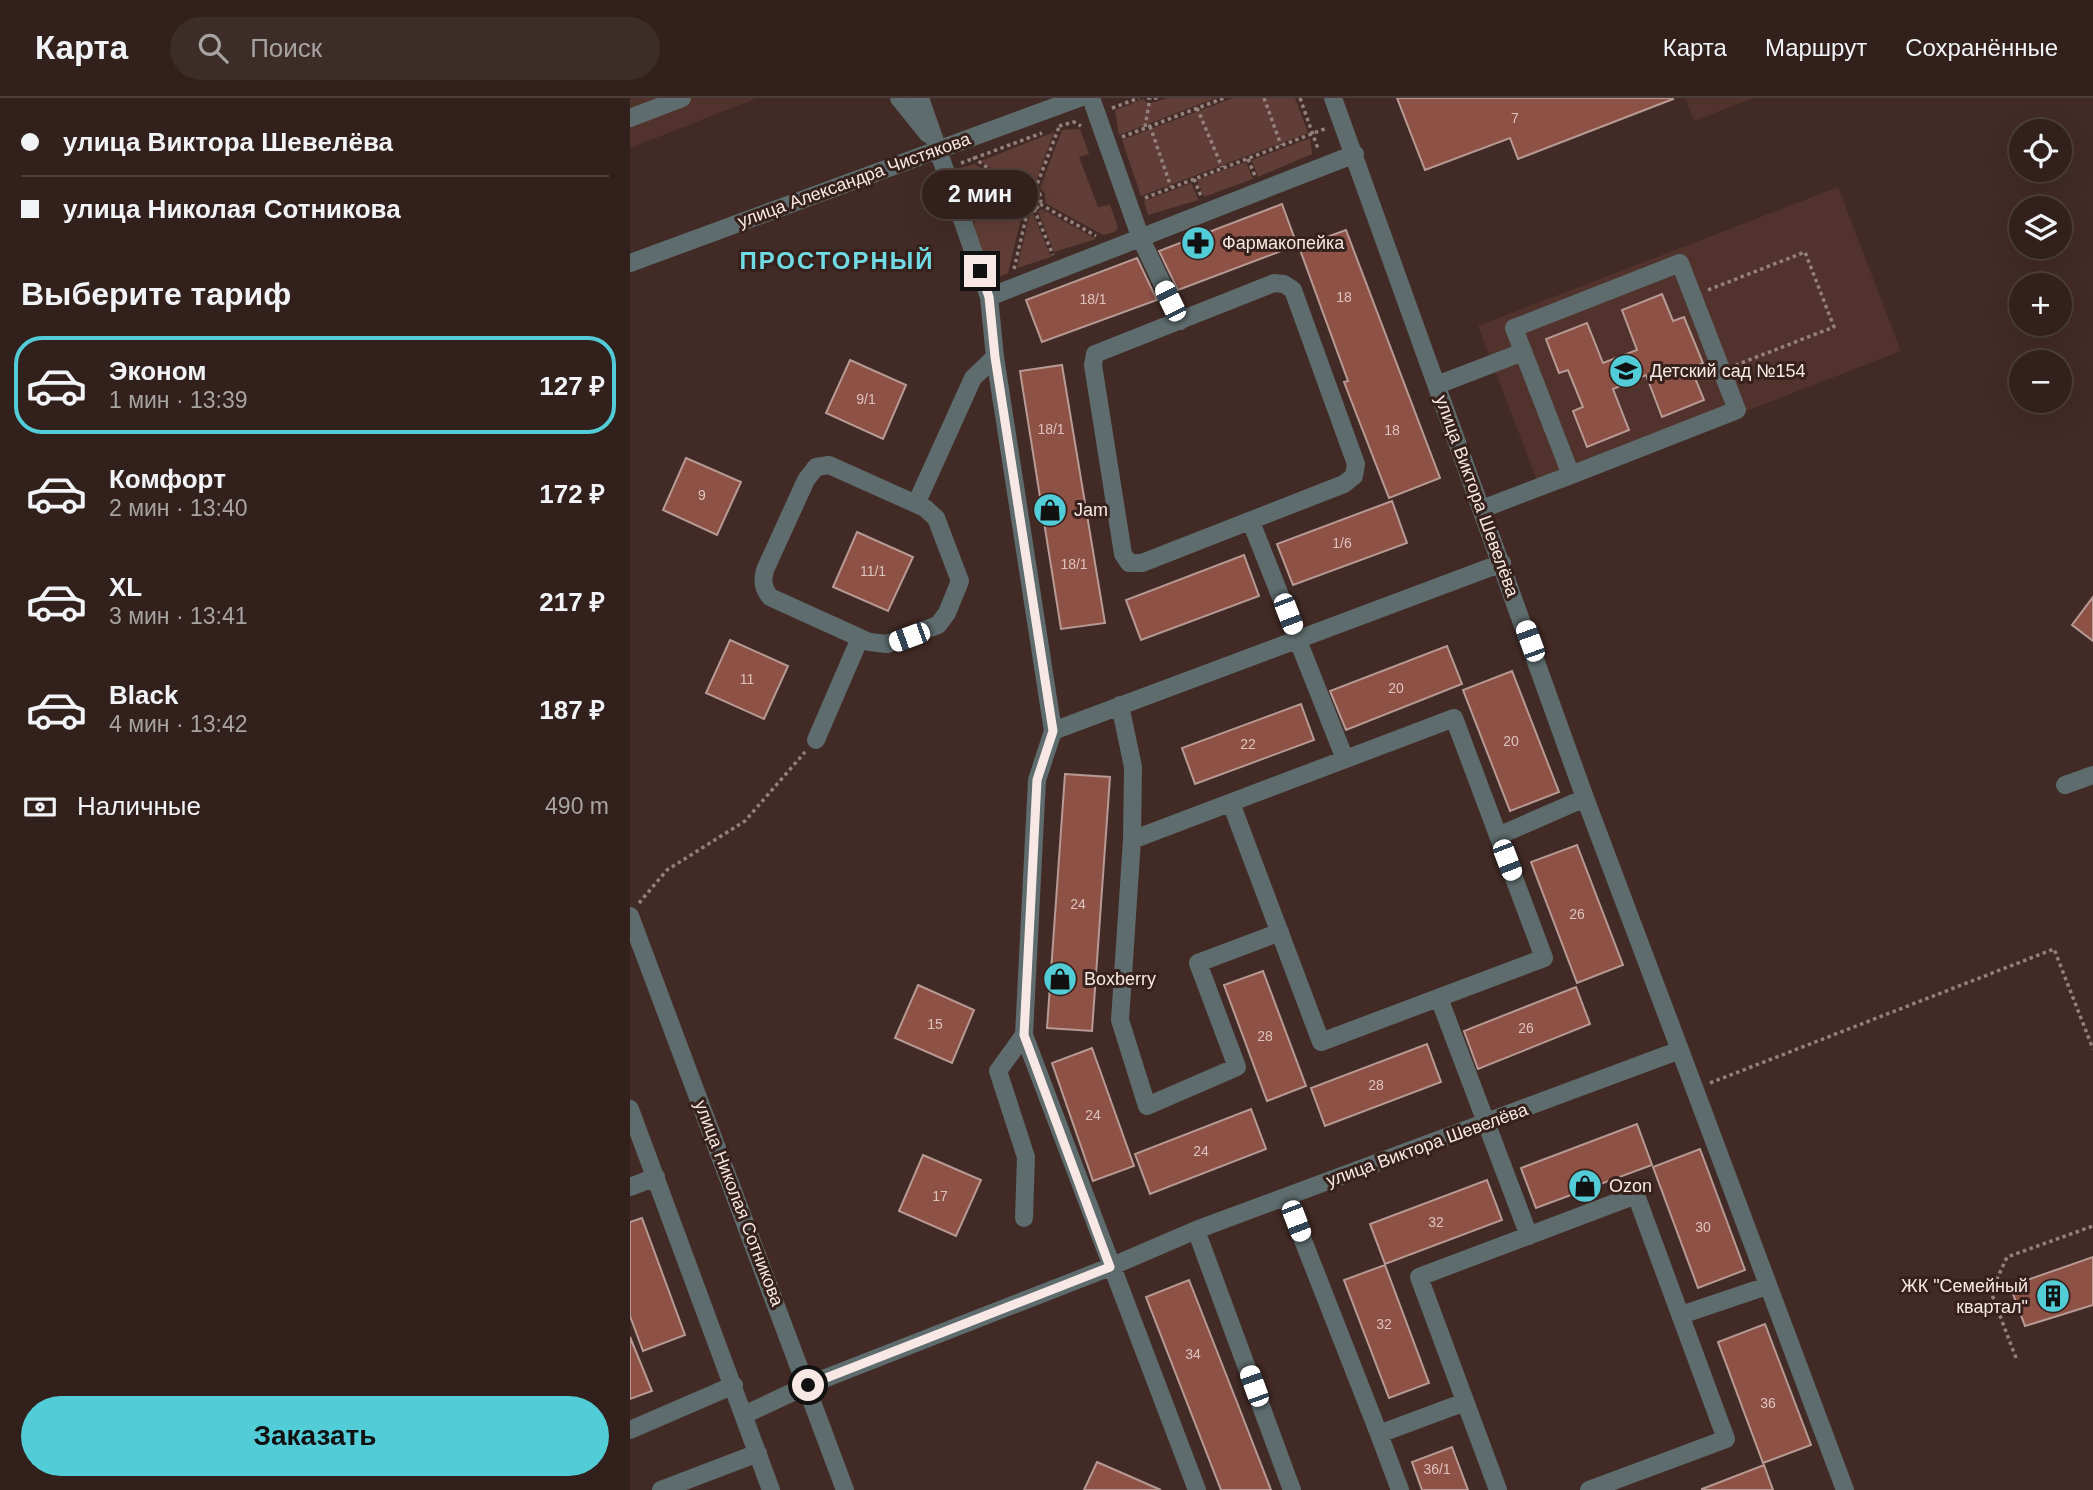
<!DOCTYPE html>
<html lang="ru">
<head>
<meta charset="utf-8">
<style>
  :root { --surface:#32201c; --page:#3d2d29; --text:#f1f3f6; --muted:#a8a3a3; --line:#4d3e3b; --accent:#52ccd6 }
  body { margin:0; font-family:Arial,sans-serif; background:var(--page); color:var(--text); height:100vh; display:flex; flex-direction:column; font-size:26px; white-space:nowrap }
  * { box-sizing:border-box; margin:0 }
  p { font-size:23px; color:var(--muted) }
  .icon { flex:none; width:38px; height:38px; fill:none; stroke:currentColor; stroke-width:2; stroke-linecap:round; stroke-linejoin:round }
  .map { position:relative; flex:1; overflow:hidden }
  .drawer { display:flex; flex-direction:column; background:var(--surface); width:630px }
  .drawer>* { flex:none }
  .top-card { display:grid; align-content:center; height:154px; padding:0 21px; background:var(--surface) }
  .buttons { position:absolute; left:1379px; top:21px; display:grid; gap:14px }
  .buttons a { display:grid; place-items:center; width:63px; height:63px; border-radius:50%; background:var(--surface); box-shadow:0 7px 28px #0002,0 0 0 2px var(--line); font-size:35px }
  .end { position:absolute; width:32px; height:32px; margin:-16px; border:9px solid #f8e8e5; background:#111; box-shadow:0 0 0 4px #111 }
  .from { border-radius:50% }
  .bubble { position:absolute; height:49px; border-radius:24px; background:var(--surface); box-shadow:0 7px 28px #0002,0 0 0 2px var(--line); font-size:23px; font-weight:700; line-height:49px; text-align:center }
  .car { position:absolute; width:21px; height:42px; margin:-21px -10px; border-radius:9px; box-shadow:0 0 5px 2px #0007; background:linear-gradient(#fff 24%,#345 0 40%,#fff 0 76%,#345 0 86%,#fff 0) }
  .top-card b { display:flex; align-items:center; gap:24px; height:66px; font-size:26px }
  .top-card b+b { border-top:2px solid var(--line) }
  .top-card i { width:18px; height:18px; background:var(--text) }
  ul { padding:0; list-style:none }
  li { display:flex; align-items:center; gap:21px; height:98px; margin:0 14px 10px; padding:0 7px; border:4px solid transparent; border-radius:28px }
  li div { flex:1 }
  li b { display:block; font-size:26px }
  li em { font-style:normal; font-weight:700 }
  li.active { border-color:var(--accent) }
  li>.icon { width:63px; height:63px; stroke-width:1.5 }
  h2 { padding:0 21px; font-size:32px; line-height:84px }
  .pay { display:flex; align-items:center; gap:18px; height:77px; padding:0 21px; font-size:26px }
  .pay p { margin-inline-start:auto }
  .action { display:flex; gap:14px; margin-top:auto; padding:14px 21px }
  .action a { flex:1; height:80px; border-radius:42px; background:var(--accent); color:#111; font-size:28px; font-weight:700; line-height:80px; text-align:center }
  header { display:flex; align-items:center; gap:42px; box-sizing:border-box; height:98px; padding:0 35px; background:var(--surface); border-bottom:2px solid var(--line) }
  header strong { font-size:33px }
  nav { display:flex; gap:38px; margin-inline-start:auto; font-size:24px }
  .search { width:490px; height:63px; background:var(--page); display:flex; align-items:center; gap:18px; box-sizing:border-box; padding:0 24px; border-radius:38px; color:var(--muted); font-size:26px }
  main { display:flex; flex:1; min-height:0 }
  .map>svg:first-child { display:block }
  .built { fill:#51322c }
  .green { fill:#603d36 }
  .building { fill:#8e5146; stroke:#b79a94; stroke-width:2 }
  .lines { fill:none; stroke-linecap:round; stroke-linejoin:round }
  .path { stroke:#94807c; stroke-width:3.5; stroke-dasharray:3.5 3.5; stroke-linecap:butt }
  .minor { stroke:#5e6c6d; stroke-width:18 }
  .route { stroke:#f8e8e5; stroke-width:9 }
  .labels { text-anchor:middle; stroke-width:6; stroke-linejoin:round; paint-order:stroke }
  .number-label { font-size:14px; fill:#dec2bd }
  .street-label { font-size:18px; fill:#f8e8e5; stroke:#37211c }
  .poi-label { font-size:18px; fill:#f8e8e5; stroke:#37211c; text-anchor:start }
  .district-label { font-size:24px; font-weight:bold; letter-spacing:2px; fill:#70dbe5; stroke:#37211c }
</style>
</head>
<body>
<header>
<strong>Карта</strong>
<div class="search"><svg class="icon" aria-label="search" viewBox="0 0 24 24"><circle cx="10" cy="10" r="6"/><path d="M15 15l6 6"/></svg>Поиск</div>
<nav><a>Карта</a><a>Маршрут</a><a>Сохранённые</a></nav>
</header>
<main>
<section class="drawer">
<div class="top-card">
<b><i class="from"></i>улица Виктора Шевелёва</b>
<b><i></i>улица Николая Сотникова</b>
</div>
<h2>Выберите тариф</h2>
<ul>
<li class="active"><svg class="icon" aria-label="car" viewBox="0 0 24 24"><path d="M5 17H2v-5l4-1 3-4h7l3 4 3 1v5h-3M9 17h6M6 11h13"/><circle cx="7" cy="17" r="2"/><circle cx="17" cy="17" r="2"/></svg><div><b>Эконом</b><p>1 мин · 13:39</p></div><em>127 ₽</em></li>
<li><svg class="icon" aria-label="car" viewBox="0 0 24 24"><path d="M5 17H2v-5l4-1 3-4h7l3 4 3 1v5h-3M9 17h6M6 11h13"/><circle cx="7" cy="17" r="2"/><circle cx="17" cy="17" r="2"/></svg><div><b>Комфорт</b><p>2 мин · 13:40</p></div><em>172 ₽</em></li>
<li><svg class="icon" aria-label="car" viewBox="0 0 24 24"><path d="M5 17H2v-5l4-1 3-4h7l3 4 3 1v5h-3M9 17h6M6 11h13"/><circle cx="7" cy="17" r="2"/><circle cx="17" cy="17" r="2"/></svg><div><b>XL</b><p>3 мин · 13:41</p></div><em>217 ₽</em></li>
<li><svg class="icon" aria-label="car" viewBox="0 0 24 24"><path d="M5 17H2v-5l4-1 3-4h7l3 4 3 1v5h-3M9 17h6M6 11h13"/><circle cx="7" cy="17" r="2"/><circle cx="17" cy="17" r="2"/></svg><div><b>Black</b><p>4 мин · 13:42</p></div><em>187 ₽</em></li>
</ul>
<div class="pay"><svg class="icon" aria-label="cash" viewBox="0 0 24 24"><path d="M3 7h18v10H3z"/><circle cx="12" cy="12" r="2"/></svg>Наличные<p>490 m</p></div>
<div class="action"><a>Заказать</a></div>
</section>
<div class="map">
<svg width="1463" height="1392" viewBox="0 0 1463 1392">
  <rect width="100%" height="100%" fill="#422b26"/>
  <path class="built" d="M 0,0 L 127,0 L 0,50 Z
    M 1055,0 L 1123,0 L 1064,23 Z
    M 1208,89 L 1271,253 L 911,393 L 848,228 Z"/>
  <path class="green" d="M 538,0 L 586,0 L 489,37 L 485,12 L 514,1 L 518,6 Z
    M 603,0 L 665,0 L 678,35 L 511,98 L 492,42 Z
    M 450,31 L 459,56 L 449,59 L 468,109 L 480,107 L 488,129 L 485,134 L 473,137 L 415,105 L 415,95 L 410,90 L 432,32 Z
    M 424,34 L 405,86 L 390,91 L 351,63 Z
    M 680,40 L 682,56 L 628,79 L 622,62 Z
    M 616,64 L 623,81 L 574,99 L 567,82 Z
    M 345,66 L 387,96 L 386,108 L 393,113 L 378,175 L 357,185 L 343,131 L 346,118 L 326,71 Z
    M 561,85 L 569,102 L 518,117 L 514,103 Z
    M 412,111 L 466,141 L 424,154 L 408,113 Z
    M 400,115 L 403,115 L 421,159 L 387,170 Z"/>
  <path class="building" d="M 767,0 L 1042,0 L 1043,1 L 888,61 L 880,40 L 795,72 Z
    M 652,106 L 667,147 L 548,192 L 529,153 Z
    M 716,132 L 810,380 L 759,400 L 714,284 L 718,283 L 669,149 Z
    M 507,160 L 527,202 L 412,244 L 396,202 Z
    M 1032,196 L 1043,223 L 1054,219 L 1073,265 L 1061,270 L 1074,302 L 1032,319 L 1016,277 L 983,291 L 999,332 L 957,349 L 943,313 L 953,309 L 938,272 L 929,275 L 916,241 L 957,225 L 973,265 L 1007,252 L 992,212 Z
    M 220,262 L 276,287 L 253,341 L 196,315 Z
    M 432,267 L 475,525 L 431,531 L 390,273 Z
    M 56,360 L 111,384 L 87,437 L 33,412 Z
    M 762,403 L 777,445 L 663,487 L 647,446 Z
    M 227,434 L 283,459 L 258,513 L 203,489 Z
    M 614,457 L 629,498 L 511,542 L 496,502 Z
    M 1463,499 L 1463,543 L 1442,527 Z
    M 100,542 L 158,568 L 134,621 L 76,595 Z
    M 817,548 L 832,586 L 716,632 L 700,593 Z
    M 882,573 L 929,694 L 880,713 L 833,592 Z
    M 671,606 L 684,642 L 565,686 L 552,650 Z
    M 435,676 L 480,679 L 462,933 L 417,930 Z
    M 947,747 L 993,867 L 947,885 L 901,764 Z
    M 633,873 L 676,988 L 637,1003 L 594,887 Z
    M 288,887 L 344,912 L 322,965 L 265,940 Z
    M 946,889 L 960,926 L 848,971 L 834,933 Z
    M 797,946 L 811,984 L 695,1028 L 681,990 Z
    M 462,950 L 504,1068 L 463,1083 L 422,965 Z
    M 621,1011 L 636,1051 L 520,1096 L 505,1056 Z
    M 1007,1026 L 1022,1067 L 906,1110 L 891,1070 Z
    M 1070,1051 L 1115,1172 L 1068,1190 L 1023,1069 Z
    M 293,1057 L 351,1082 L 326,1138 L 269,1113 Z
    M 857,1082 L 872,1122 L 755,1166 L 740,1126 Z
    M 12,1120 L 55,1237 L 13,1253 L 0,1218 L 0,1124 Z
    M 1463,1159 L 1463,1207 L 1395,1228 L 1380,1188 Z
    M 755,1167 L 799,1285 L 759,1300 L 714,1182 Z
    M 559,1182 L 610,1312 L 641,1392 L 591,1392 L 516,1199 Z
    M 1135,1226 L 1181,1347 L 1133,1365 L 1088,1244 Z
    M 0,1239 L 22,1293 L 0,1301 Z
    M 822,1349 L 838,1392 L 792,1392 L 782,1364 Z
    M 467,1364 L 531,1392 L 454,1392 Z
    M 1134,1367 L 1143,1392 L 1072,1392 L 1072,1391 Z"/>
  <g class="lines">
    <path class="path" d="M 517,0 L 528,0
      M 634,0 L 651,47
      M 670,0 L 688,51
      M 482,10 L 509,0
      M 567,10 L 592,69
      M 429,28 L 444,24 L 451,28
      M 520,28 L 541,89
      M 515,29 L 520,0
      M 492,39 L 594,0
      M 343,59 L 392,95
      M 618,61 L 625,78
      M 331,65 L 412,35
      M 564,81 L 571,98
      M389 101a11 11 0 1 1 22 0a11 11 0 1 1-22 0Z
      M 405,92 L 429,29
      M 515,100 L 697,30
      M 410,106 L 466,138
      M 404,111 L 423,157
      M 384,171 L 398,111
      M 1078,192 L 1175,154 L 1204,229 L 1106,267
      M 9,805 L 37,772 L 115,723 L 175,654
      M 1080,985 L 1424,851 L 1463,951
      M 1386,1260 L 1361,1194 L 1377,1159 L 1463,1128"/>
    <path class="minor" d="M 269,0 L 298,36
      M 290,0 L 359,199 L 365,259 L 423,633 L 407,682 L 394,937 L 567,1392
      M 461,0 L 511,141 L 550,223
      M 0,20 L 52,0
      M 0,165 L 449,0
      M 1050,165 L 1107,312 L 941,377 L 884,230 Z
      M 644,185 L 654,186 L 663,192 L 726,366 L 724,378 L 714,386 L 512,465 L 499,465 L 493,456 L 463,267 L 465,256 Z
      M 359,199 L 725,56
      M 807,287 L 893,254
      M 199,367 L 295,410 L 306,420 L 330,483 L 317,515 L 308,527 L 257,546 L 239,544 L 140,499 C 133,490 132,483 135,472 L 176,382 L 186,369 Z
      M 286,406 L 343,280 L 365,259
      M 852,411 L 941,377
      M 621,424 L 715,661
      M 490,607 L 503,669 L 502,742 L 490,922 L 517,1008 L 607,969 L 568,865 L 650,834
      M 423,633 L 872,465
      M 186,642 L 230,540
      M 1435,687 L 1463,677
      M 868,738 L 955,700
      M 502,742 L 824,620 L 914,860 L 691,944 L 601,705
      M 0,818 L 215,1392
      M 809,900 L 899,1138
      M 394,937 L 368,973 L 396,1059 L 394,1120
      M 1050,952 L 1215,1392
      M 0,1011 L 141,1392
      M 0,1089 L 26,1079
      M 656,1099 L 749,1336
      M 566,1132 L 662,1392
      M 1051,1217 L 1137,1188
      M 116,1316 L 178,1287 L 480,1169 L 566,1132 L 1050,952 L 955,700 L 703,0
      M 0,1332 L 104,1287
      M 31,1392 L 128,1355
      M 770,1392 L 749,1336 L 835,1304
      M 868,1392 L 789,1179 L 1006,1097 L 1096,1341 L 959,1392"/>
  </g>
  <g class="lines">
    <path class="route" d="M 178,1287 L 480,1169 L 394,937 L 407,682 L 423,633 L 365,259 L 359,199 L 350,173"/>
  </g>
  <defs>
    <g id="pharmacy-disc" transform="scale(1.75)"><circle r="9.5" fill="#52ccd6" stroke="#37211c"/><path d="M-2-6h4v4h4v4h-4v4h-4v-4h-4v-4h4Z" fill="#111"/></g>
    <g id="school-disc" transform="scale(1.75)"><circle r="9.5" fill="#52ccd6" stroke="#37211c"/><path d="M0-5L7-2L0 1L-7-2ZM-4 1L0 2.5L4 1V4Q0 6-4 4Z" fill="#111"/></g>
    <g id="shop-disc" transform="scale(1.75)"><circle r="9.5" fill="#52ccd6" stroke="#37211c"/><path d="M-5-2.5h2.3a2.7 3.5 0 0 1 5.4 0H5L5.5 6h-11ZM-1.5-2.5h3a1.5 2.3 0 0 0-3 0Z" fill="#111"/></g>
    <g id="building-disc" transform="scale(1.75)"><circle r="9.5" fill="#52ccd6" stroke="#37211c"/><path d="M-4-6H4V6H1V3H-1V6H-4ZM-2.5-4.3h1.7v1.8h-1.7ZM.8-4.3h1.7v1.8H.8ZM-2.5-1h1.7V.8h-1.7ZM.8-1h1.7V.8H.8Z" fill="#111"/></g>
  </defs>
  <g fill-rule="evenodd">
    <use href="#pharmacy-disc" x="568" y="145"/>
    <use href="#school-disc" x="996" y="273"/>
    <use href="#shop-disc" x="420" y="412"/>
    <use href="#shop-disc" x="430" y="881"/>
    <use href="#shop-disc" x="955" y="1088"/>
    <use href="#building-disc" x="1423" y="1198"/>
  </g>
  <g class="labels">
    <g class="number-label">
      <text x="885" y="25">7</text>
      <text x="714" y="204">18</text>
      <text x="463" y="206">18/1</text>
      <text x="236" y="306">9/1</text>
      <text x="421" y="336">18/1</text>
      <text x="762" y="337">18</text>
      <text x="72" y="402">9</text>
      <text x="712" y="450">1/6</text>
      <text x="444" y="471">18/1</text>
      <text x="243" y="478">11/1</text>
      <text x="117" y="586">11</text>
      <text x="766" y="595">20</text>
      <text x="881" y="648">20</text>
      <text x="618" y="651">22</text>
      <text x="448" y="811">24</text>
      <text x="947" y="821">26</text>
      <text x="305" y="931">15</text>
      <text x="896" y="935">26</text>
      <text x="635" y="943">28</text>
      <text x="746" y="992">28</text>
      <text x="463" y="1022">24</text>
      <text x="571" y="1058">24</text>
      <text x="310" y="1103">17</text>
      <text x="806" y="1129">32</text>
      <text x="1073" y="1134">30</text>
      <text x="754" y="1231">32</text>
      <text x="563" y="1261">34</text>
      <text x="1138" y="1310">36</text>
      <text x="807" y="1376">36/1</text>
    </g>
    <g class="street-label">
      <text transform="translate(224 82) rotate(-20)" y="6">улица Александра Чистякова</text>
      <text transform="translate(847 398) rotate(70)" y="6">улица Виктора Шевелёва</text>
      <text transform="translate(797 1047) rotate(-20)" y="6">улица Виктора Шевелёва</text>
      <text transform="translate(109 1105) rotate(69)" y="6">улица Николая Сотникова</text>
    </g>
    <g class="poi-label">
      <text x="592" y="151">Фармакопейка</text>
      <text x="1020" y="279">Детский сад №154</text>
      <text x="444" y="418">Jam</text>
      <text x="454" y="887">Boxberry</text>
      <text x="979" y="1094">Ozon</text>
      <text x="1398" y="1194" text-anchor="end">ЖК "Семейный<tspan x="1398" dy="21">квартал"</tspan></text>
    </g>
    <g class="district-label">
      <text x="207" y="171">ПРОСТОРНЫЙ</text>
    </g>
  </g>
</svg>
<div class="buttons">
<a><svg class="icon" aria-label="locate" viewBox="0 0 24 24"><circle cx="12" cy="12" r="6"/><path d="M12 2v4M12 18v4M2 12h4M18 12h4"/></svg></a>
<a><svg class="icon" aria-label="layers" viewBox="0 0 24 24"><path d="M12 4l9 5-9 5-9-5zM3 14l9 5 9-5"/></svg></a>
<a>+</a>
<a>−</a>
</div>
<i class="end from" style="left:178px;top:1287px"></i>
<i class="end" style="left:350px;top:173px"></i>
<div class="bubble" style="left:292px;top:72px;width:116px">2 мин</div>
<i class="car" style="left:540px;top:203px;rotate:334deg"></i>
<i class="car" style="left:658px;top:516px;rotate:159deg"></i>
<i class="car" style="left:279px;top:539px;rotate:250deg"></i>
<i class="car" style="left:900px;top:543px;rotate:340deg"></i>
<i class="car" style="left:877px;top:762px;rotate:159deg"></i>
<i class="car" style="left:666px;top:1123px;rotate:159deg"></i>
<i class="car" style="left:624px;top:1288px;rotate:340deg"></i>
</div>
</main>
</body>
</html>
